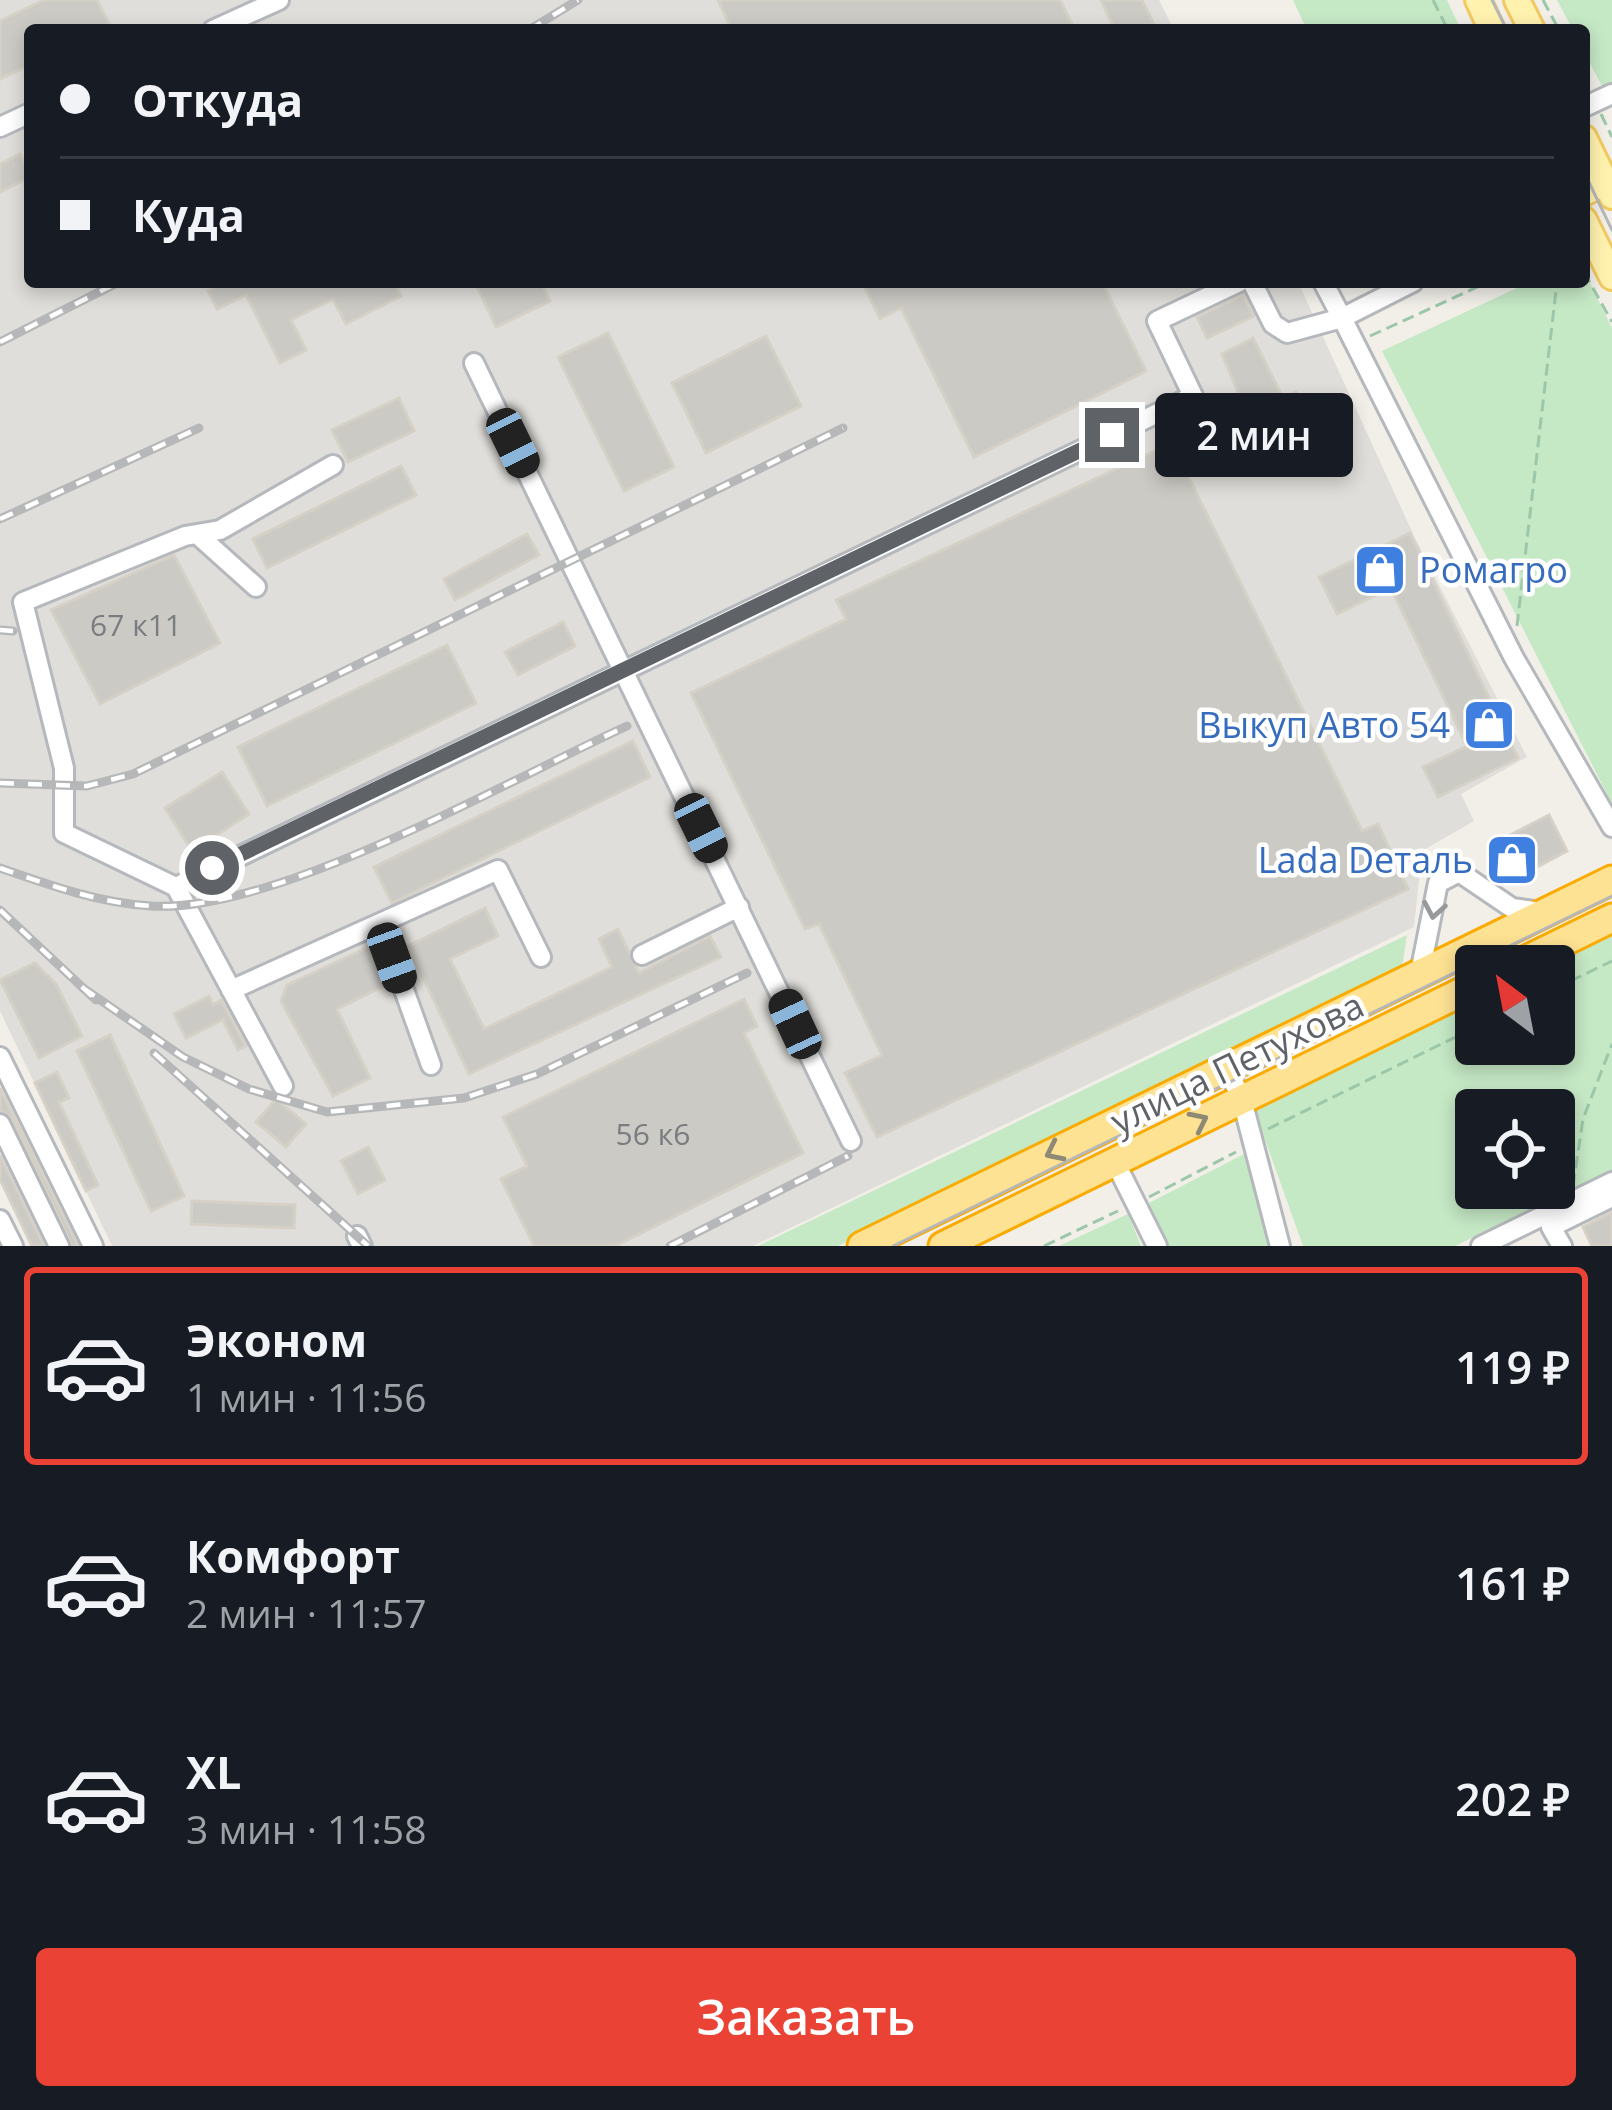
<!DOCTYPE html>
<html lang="ru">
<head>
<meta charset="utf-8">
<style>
  :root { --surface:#171b24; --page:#20242c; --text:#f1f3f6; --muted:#9ea1a6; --line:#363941; --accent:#ea4335 }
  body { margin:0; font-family:"Open Sans",sans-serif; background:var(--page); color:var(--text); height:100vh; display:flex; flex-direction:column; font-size:45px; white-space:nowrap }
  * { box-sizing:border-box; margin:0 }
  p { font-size:39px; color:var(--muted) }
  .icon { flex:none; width:66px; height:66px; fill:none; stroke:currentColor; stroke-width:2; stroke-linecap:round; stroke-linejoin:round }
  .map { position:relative; height:1246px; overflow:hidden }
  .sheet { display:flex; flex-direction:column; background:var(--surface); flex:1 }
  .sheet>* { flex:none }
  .guide { position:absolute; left:24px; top:24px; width:1566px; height:264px; border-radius:12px; box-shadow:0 6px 18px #0003; display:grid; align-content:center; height:264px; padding:0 36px; background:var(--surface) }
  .needle { width:78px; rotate:328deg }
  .controls { position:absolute; left:1455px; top:945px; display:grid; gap:24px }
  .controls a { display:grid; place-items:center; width:120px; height:120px; border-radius:12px; background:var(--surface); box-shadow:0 6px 18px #0003; font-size:60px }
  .end { position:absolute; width:54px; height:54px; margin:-27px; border:15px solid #5f6368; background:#fff; box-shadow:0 0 0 6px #fff }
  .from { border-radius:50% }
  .bubble { position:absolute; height:84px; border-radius:12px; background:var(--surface); box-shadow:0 6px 18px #0003; font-size:39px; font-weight:600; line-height:84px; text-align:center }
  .car { position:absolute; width:36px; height:72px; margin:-36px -18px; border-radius:15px; box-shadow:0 0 9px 3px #0007; background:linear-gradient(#222 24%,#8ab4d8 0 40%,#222 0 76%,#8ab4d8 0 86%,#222 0) }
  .guide b { display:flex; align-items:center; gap:42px; height:114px; font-size:45px }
  .guide b+b { border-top:3px solid var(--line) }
  .guide i { width:30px; height:30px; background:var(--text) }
  ul { padding:21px 0 0; list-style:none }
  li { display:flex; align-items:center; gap:36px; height:198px; margin:0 24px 18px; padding:0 12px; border:6px solid transparent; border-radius:12px }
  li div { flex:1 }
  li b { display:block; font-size:45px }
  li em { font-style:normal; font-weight:600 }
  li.active { border-color:var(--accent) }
  li>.icon { width:108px; height:108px; stroke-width:1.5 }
  .cta { display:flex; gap:24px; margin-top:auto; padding:24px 36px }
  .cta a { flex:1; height:138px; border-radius:12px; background:var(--accent); color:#fff; font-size:48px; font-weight:600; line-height:138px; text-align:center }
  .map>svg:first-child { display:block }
  .industrial { fill:#e0deda }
  .green { fill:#c5e8c5; fill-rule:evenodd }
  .building { fill:#cccac5; stroke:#d6d1c6; stroke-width:3 }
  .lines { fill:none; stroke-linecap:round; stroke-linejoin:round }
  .minor-casing { stroke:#b5b8bc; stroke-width:24 }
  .major-casing { stroke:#f2c960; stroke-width:30 }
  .highway-casing { stroke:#f9ab00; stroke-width:33 }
  .path { stroke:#9cc7a9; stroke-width:3; stroke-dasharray:12 6; stroke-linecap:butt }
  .minor { stroke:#fff; stroke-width:18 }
  .major { stroke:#fff2af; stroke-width:24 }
  .highway { stroke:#fde293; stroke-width:27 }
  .tram { stroke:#b6b7b8; stroke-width:3 }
  .rail-casing { stroke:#b6b7b8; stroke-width:9 }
  .rail { stroke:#fff; stroke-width:4.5; stroke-dasharray:14; stroke-linecap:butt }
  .oneway { stroke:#979a9d }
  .oneway2 { stroke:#8e8975 }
  .route { stroke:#5f6368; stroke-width:15 }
  .labels { text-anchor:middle; stroke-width:9; stroke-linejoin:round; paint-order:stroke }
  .number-label { font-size:30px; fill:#7a7d7f }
  .shop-label { font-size:36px; fill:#366cbe; stroke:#fff; text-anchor:end }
  .street-label { font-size:36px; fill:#5f6368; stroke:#fff }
</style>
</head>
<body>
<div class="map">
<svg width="1612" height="1246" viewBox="0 0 1612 1246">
  <rect width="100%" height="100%" fill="#f1efe8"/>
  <path class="industrial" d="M 0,0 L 1159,0 L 1174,30 L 30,30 L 30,282 L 1298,282 L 1414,536 L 1527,757 L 1461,794 L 1474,821 L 1422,851 L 1414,927 L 753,1246 L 112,1246 L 0,1011 Z"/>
  <path class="green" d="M 1293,0 L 1447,0 L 1461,30 L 1307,30 Z
    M 1557,0 L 1612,0 L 1612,105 L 1584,52 L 1584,30 L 1573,30 Z
    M 1584,271 L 1612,328 L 1612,804 L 1382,351 L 1530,282 L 1584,282 Z
    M 1612,934 L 1612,1170 L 1455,1246 L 1303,1246 L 1253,1106 L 1476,999 L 1476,1044 L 1554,1044 L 1554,966 L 1546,966 ZM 1476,1110 L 1554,1110 L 1554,1188 L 1476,1188 Z
    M 1407,935 L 1402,967 L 838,1246 L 758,1246 Z
    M 1250,1151 L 1273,1246 L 1169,1246 L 1149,1203 Z
    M 1128,1214 L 1141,1246 L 1059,1246 Z"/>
  <path class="building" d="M 44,0 L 97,0 L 112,30 L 30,30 L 30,65 L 0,79 L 0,21 Z
    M 718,0 L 1060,0 L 1075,30 L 732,30 Z
    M 1101,0 L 1142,0 L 1154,24 L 1115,30 Z
    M 20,154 L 30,177 L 0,192 L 0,164 Z
    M 225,282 L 394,282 L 401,296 L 346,324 L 333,299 L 291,320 L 306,350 L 280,363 L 246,295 L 217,309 L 208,291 Z
    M 475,282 L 541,282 L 550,301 L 496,327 Z
    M 862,282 L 1102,282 L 1146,371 L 974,457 L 901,308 L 880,319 Z
    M 1243,295 L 1254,316 L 1207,338 L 1197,317 Z
    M 608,333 L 674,467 L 624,491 L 558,357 Z
    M 766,336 L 801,406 L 706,453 L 672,383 Z
    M 1253,338 L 1283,398 L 1296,392 L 1310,422 L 1260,446 L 1222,354 Z
    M 399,398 L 414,431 L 348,462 L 332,430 Z
    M 1172,443 L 1362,831 L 1378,824 L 1408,889 L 877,1137 L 845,1073 L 882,1055 L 819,924 L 805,929 L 691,693 L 846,619 L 836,600 Z
    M 401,466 L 416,495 L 267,568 L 253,539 Z
    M 1410,533 L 1518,758 L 1438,797 L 1423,767 L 1467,746 L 1391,588 L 1337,614 L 1319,577 Z
    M 527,534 L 539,555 L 455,600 L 444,579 Z
    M 174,555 L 220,643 L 100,704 L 51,610 Z
    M 563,622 L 575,646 L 518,675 L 505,652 Z
    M 447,645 L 476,703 L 267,806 L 238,747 Z
    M 633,741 L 650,777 L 392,903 L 374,867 Z
    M 222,772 L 249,814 L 192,851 L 165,808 Z
    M 1549,815 L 1567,851 L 1514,879 L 1495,843 Z
    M 485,908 L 498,936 L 450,959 L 484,1029 L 612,967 L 599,939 L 618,929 L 639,973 L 710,936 L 721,957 L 469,1074 L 408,946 Z
    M 373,945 L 388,984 L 337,1009 L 370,1078 L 333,1096 L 281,1001 L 287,985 Z
    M 35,963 L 56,984 L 82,1036 L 39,1058 L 0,980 Z
    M 209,996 L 213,1005 L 221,1000 L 246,1046 L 238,1050 L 223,1020 L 186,1038 L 174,1014 Z
    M 744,999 L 757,1026 L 744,1033 L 803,1153 L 615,1246 L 534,1246 L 501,1179 L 527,1166 L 503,1117 Z
    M 110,1035 L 184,1196 L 151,1211 L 77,1051 Z
    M 57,1072 L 69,1098 L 59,1102 L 98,1185 L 86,1191 L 35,1083 Z
    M 0,1088 L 78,1246 L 72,1246 L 12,1118 L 0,1111 Z
    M 276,1099 L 306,1124 L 286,1147 L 256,1122 Z
    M 368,1147 L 385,1180 L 358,1194 L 341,1161 Z
    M 0,1155 L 44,1246 L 32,1246 L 0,1179 Z
    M 192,1201 L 295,1205 L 294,1228 L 191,1224 Z
    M 1612,1212 L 1612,1246 L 1592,1246 L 1583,1227 Z"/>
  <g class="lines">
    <g class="minor-casing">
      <path id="minor" d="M 213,30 L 279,0
        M 1584,107 L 1612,94
        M 0,127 L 30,113
        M 1252,282 L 1273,324 L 1287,333 L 1342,318 L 1514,658 L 1612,827
        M 1323,282 L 1342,318 L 1413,282
        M 474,363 L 851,1141
        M 197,534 L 256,587
        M 176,887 L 64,833 L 64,768 L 23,602 L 185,536 L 220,530 L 333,465
        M 380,923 L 431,1065
        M 642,955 L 739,907
        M 1420,973 L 1438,883 L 1459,872 L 1512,908 L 1541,912
        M 231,990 L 498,870 L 541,957
        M 0,1057 L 93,1246
        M 1227,1068 L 1242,1100 L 1280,1246
        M 283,1086 L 176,887 L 1193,396 L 1157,321 L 1239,282
        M 0,1124 L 59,1246
        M 1115,1162 L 1157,1246
        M 0,1220 L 13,1246
        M 357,1236 L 362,1246
        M 1481,1246 L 1612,1182
        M 1562,1246 L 1551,1227 L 1612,1197"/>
    </g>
    <g class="major-casing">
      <path id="major" d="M 1478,0 L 1492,30
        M 1517,0 L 1532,30
        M 1584,138 L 1612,196
        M 1584,193 L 1605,182
        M 1584,220 L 1612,277"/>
    </g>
    <g class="highway-casing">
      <path id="highway" d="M 1514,966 L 1612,918
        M 862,1246 L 1612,880
        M 943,1246 L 1476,985"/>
    </g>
    <path class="path" d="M 1433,0 L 1448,30
      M 1543,0 L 1559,30
      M 1601,114 L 1612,137
      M 1584,272 L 1612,322
      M 1370,336 L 1488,282
      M 1517,626 L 1557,282
      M 1554,989 L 1612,961
      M 1268,1129 L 1476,1027
      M 1573,1186 L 1583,1119 L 1612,1044
      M 1149,1197 L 1236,1152
      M 1044,1246 L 1118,1211"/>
    <use href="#minor" class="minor"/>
    <use href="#major" class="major"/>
    <use href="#highway" class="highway"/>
    <path class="tram" d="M 1492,0 L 1507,30
      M 1584,172 L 1612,230
      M 893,1246 L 1612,896"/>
    <g class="rail-casing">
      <path id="rail" d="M 529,30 L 578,0
        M 0,342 L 119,282
        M 0,519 L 199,428
        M 0,630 L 13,631
        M 0,783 L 87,786 L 133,774 L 843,428
        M 0,868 C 49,885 99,903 151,906 C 275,914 509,780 627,726
        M 0,910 L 96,1000
        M 83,988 L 183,1057 L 249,1089 L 327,1112 L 464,1098 L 537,1074 L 747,973
        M 154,1053 L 368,1246
        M 670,1246 L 848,1156"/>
    </g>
    <use href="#rail" class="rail"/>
  </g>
  <defs><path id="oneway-chevron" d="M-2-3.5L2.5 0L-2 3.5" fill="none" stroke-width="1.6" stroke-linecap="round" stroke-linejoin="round" transform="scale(3)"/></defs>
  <use class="oneway" href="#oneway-chevron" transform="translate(1434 910) rotate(100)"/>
  <g class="oneway2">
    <use href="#oneway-chevron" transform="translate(1199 1121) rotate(-26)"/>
    <use href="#oneway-chevron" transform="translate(1054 1152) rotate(154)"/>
  </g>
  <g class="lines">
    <path class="route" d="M 212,868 L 1112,435"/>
  </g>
  <defs>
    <g id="shop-square" transform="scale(2.7)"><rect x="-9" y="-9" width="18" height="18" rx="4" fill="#3f7fe0" stroke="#fff"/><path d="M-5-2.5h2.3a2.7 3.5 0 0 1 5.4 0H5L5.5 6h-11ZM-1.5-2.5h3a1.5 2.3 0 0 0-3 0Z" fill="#fff"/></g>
  </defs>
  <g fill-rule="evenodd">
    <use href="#shop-square" x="1380" y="570"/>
    <use href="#shop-square" x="1489" y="725"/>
    <use href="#shop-square" x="1512" y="860"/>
  </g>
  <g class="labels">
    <g class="number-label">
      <text x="136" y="636">67 к11</text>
      <text x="653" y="1145">56 к6</text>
    </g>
    <g class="shop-label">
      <text x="1419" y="583" text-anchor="start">Ромагро</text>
      <text x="1450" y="738">Выкуп Авто 54</text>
      <text x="1473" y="873">Lada Dеталь</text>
    </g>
    <g class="street-label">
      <text transform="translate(1237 1063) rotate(-26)" y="13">улица Петухова</text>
    </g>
  </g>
</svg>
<div class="controls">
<a><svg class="needle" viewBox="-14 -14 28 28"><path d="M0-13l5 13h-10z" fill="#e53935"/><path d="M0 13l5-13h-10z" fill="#9ea1a6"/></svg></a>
<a><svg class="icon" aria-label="locate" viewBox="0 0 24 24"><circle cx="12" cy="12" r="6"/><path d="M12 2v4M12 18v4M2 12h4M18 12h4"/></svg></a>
</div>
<i class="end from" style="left:212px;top:868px"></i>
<i class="end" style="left:1112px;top:435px"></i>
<div class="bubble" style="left:1155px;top:393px;width:198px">2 мин</div>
<i class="car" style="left:513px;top:443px;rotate:154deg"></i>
<i class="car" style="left:701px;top:828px;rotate:154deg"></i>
<i class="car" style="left:392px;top:958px;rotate:160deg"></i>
<i class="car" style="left:795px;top:1024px;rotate:335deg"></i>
<div class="guide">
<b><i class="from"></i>Откуда</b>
<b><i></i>Куда</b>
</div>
</div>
<section class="sheet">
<ul>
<li class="active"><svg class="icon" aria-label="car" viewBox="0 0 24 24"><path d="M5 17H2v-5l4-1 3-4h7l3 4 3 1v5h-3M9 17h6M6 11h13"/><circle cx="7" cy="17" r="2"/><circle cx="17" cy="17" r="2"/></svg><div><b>Эконом</b><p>1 мин · 11:56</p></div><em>119 ₽</em></li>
<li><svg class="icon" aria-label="car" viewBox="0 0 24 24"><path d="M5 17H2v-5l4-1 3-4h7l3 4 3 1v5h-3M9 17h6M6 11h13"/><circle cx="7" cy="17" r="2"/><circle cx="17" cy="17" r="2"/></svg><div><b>Комфорт</b><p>2 мин · 11:57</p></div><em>161 ₽</em></li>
<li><svg class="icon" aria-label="car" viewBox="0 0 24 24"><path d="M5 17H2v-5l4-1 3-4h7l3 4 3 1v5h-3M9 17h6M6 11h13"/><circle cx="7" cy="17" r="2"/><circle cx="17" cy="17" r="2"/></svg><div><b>XL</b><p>3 мин · 11:58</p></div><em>202 ₽</em></li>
</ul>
<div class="cta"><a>Заказать</a></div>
</section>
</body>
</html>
